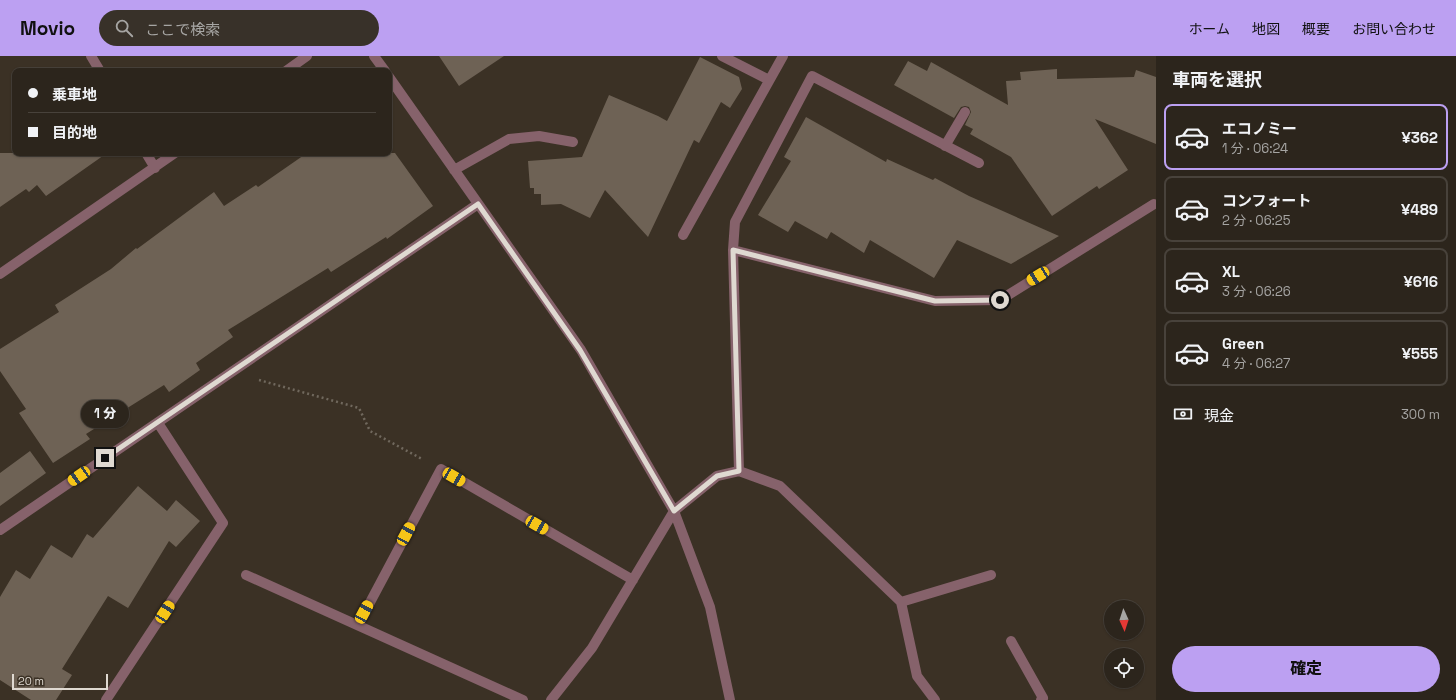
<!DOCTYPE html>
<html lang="ja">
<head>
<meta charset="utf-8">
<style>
  :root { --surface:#2c251c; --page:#383129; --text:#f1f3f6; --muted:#a6a5a3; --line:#48423b; --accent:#bca0f2 }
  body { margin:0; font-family:"Space Grotesk","Noto Sans JP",sans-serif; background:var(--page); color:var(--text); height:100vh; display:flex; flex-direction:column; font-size:15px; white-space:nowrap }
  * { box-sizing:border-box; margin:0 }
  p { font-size:13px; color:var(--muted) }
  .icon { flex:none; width:22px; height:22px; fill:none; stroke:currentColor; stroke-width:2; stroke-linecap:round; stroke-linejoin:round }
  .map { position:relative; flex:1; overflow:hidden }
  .sheet { display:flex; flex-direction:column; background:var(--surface); width:300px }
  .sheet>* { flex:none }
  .hud { position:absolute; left:12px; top:12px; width:380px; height:88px; border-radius:8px; box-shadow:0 1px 3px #0004,0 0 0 1px var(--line); display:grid; align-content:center; height:88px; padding:0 16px; background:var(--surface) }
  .needle { width:26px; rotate:177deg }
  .buttons { position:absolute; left:1104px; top:544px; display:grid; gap:8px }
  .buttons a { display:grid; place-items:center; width:40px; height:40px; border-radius:50%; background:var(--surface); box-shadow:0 1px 3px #0004,0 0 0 1px var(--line); font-size:20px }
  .scale { position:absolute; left:12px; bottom:10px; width:96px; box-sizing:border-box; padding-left:4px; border:2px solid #dfd9d1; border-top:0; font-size:11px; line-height:14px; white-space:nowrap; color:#dfd9d1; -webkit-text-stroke:3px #3b3125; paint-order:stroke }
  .end { position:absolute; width:18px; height:18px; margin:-9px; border:5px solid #dfd9d1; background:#111; box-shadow:0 0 0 2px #111 }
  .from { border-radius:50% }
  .bubble { position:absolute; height:28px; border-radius:14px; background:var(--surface); box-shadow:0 1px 3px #0004,0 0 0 1px var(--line); font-size:13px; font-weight:800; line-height:28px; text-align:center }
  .car { position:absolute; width:12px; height:24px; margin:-12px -6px; border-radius:5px; box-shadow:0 0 3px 1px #0007; background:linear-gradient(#f5c518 24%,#345 0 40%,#f5c518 0 76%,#345 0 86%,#f5c518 0) }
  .hud b { display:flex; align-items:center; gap:14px; height:38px; font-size:15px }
  .hud b+b { border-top:1px solid var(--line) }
  .hud i { width:10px; height:10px; background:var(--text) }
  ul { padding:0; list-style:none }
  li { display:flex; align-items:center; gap:12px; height:66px; margin:0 8px 6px; padding:0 8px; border:2px solid var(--line); border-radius:8px }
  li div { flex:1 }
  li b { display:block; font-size:15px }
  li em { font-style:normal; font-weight:800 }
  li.selected { border-color:var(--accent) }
  li>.icon { width:36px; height:36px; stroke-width:1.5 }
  h2 { padding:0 16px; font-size:18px; line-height:48px }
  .pay { display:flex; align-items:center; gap:10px; height:44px; padding:0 16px; font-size:15px }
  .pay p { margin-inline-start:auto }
  .cta { display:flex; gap:8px; margin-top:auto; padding:8px 16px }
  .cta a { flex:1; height:46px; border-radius:24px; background:var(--accent); color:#111; font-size:16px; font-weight:800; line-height:46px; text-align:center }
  header { display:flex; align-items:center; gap:24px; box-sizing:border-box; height:56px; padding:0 20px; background:var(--accent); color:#111 }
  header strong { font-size:19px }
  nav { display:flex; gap:22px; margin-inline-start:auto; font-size:14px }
  .search { width:280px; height:36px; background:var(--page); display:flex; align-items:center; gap:10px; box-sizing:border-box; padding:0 14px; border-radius:22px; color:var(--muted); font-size:15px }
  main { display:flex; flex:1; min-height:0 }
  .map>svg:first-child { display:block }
  .building { fill:#6e6255 }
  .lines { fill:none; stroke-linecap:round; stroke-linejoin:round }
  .path { stroke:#70685d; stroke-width:2.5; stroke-dasharray:2 3; stroke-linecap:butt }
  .minor { stroke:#86626b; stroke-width:10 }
  .route { stroke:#dfd9d1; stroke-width:5 }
</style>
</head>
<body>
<header>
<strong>Movio</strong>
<div class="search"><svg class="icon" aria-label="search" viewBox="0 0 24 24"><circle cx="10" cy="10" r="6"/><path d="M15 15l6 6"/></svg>ここで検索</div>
<nav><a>ホーム</a><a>地図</a><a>概要</a><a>お問い合わせ</a></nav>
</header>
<main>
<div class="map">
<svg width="1156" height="644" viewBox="0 0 1156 644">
  <rect width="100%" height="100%" fill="#3b3125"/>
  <path class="building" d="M 439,0 L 504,0 L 459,30 Z
    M 700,1 L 739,21 L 742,33 L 730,52 L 721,46 L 699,87 L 694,84 L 648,181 L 605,134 L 590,162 L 561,148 L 541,149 L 541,138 L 534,138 L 534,132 L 530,132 L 528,105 L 582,101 L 609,39 L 658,60 L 667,65 Z
    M 908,5 L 927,15 L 931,6 L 1008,49 L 1006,25 L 1021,24 L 1020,16 L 1057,13 L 1057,23 L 1134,21 L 1136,14 L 1156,21 L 1156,88 L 1095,63 L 1128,114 L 1099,133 L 1097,130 L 1052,160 L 1011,101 L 970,78 L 973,73 L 965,69 L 971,56 L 969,51 L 965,50 L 961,51 L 954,62 L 894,29 Z
    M 806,61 L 886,106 L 887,103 L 933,124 L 935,122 L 969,140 L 1059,180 L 1011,208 L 957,184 L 934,222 L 870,184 L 864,197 L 831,176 L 827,183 L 795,165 L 788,176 L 758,159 L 791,105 L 784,101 Z
    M 0,97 L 107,97 L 46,140 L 37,129 L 29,136 L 26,133 L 0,151 Z
    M 307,97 L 395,97 L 433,150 L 387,183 L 386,181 L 331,216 L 328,212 L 228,274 L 233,281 L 196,307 L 200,314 L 169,336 L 164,329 L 86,378 L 90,383 L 53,407 L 19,357 L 26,353 L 0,315 L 0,293 L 59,256 L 55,249 L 111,213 L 136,192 L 137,193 L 214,136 L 224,150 L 256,129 L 258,131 Z
    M 30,395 L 46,417 L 0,450 L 0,417 Z
    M 138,430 L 167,455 L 176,444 L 200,465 L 176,491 L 169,485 L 128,552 L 108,540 L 62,613 L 72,619 L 56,644 L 31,644 L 0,624 L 0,541 L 16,514 L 30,523 L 51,489 L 72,502 L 87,478 L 93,482 Z"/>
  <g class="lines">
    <path class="path" d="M 259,324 L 359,352 L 370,375 L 422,403"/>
    <path class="minor" d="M 91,0 L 100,15
      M 374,0 L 385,15
      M 722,0 L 769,24
      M 286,15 L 307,0
      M 389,21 L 581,294 L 674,455 L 710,551 L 730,644
      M 945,90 L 965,56
      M 146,97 L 155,112
      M 454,114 L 509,83 L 539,80 L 573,86
      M 683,179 L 783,0
      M 733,194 L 935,245 L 1000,244 L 1154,148
      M 0,218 L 175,97
      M 739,415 L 780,430 L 901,546 L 917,620 L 935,644
      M 0,474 L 478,148
      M 246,519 L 523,644
      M 901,546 L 991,519
      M 358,569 L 441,413 L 633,524
      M 1011,585 L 1043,642 L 1041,644
      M 106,644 L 223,467 L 158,367
      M 551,644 L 592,592 L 674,455 L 717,420 L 739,415 L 733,194 L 735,166 L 812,20 L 979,107"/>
  </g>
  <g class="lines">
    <path class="route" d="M 105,402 L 478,148 L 580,294 L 674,455 L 717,420 L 739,415 L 733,194 L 935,245 L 1000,244"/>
  </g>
</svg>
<div class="buttons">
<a><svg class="needle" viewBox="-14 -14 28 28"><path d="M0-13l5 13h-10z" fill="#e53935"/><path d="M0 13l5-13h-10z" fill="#a6a5a3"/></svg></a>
<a><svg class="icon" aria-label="locate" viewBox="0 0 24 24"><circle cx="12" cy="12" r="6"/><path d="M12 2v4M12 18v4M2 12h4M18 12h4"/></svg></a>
</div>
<div class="scale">20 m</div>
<i class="end from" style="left:1000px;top:244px"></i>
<i class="end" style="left:105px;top:402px"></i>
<div class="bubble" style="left:81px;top:344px;width:48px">1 分</div>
<i class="car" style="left:1038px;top:220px;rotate:238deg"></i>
<i class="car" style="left:79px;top:420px;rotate:236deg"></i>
<i class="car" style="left:454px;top:421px;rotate:120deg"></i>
<i class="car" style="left:537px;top:469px;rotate:120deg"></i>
<i class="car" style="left:406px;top:478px;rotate:28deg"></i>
<i class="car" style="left:165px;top:556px;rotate:33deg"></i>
<i class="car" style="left:364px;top:556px;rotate:28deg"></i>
<div class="hud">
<b><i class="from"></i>乗車地</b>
<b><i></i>目的地</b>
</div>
</div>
<section class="sheet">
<h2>車両を選択</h2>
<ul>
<li class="selected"><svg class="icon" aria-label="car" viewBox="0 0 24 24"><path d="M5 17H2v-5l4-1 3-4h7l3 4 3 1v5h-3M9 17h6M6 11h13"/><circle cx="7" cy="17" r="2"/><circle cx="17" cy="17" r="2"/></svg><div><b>エコノミー</b><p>1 分 · 06:24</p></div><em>¥362</em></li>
<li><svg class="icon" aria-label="car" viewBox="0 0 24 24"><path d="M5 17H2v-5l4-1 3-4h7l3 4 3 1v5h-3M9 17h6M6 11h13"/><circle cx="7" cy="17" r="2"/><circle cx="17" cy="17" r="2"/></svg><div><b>コンフォート</b><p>2 分 · 06:25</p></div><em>¥489</em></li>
<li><svg class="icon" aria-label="car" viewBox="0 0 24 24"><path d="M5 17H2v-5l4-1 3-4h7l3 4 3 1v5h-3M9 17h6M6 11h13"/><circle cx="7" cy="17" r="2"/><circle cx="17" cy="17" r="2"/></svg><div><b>XL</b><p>3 分 · 06:26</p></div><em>¥616</em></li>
<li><svg class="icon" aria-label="car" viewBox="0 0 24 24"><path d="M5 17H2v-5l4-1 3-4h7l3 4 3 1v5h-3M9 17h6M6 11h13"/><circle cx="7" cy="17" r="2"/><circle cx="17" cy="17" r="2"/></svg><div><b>Green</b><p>4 分 · 06:27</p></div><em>¥555</em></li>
</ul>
<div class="pay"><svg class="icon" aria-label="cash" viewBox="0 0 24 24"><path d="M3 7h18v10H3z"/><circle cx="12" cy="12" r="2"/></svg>現金<p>300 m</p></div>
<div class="cta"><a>確定</a></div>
</section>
</main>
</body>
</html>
